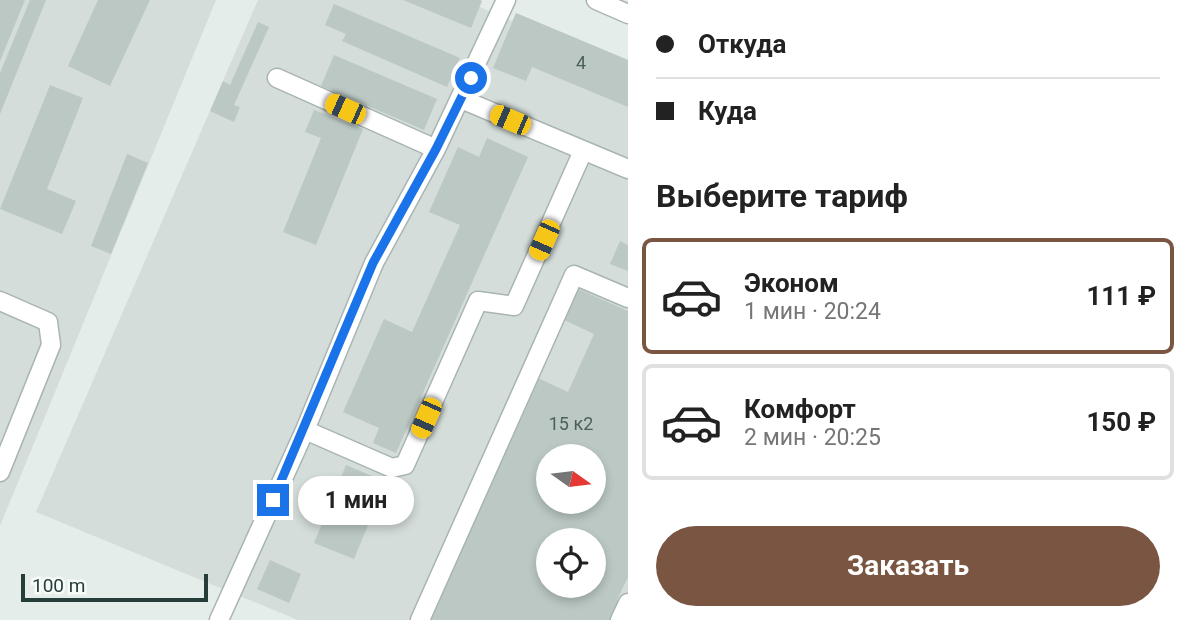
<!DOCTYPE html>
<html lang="ru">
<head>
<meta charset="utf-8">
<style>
  :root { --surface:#fff; --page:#f2f2f2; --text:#222; --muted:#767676; --line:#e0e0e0; --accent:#7a5642 }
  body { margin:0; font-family:Roboto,sans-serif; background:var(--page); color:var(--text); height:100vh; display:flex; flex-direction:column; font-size:26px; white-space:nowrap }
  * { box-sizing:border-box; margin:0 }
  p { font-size:23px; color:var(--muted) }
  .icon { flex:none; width:38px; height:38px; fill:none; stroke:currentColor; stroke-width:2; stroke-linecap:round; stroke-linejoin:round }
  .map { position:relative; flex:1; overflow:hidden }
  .details { display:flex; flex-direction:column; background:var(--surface); width:560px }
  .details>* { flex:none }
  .guide { display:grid; align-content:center; height:154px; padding:0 28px; background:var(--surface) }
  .needle { width:46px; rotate:104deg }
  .buttons { position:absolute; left:536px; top:444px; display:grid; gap:14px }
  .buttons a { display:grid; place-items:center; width:70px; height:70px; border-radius:50%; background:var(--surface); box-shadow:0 4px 10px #0003; font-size:35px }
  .scale { position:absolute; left:21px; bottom:18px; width:187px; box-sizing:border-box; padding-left:7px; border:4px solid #263e3a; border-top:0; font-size:19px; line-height:24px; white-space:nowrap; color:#263e3a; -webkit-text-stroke:5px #f6faf8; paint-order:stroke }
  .end { position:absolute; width:32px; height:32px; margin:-16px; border:9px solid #1a73e8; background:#fff; box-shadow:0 0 0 4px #fff }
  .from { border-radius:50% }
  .bubble { position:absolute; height:49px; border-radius:24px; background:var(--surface); box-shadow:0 4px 10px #0003; font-size:23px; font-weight:700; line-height:49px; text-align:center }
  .car { position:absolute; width:21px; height:42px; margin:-21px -10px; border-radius:9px; box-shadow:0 0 5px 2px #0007; background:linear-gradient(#f5c518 24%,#345 0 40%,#f5c518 0 76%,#345 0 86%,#f5c518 0) }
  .guide b { display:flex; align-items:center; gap:24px; height:66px; font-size:26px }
  .guide b+b { border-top:2px solid var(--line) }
  .guide i { width:18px; height:18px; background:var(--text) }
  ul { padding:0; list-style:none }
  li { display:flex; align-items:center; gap:21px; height:116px; margin:0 14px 10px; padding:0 14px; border:4px solid var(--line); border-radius:10px }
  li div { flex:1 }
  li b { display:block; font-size:26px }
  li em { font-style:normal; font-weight:700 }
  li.current { border-color:var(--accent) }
  li>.icon { width:63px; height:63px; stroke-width:1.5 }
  h2 { padding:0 28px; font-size:32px; line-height:84px }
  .primary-button { display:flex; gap:14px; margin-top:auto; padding:14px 28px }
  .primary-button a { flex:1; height:80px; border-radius:42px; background:var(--accent); color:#fff; font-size:28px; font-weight:700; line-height:80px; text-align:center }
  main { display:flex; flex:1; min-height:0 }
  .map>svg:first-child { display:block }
  .built { fill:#d4ddda; fill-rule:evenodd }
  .building { fill:#bbc8c4; fill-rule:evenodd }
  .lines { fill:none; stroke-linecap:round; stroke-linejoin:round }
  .minor-casing { stroke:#a8b5b2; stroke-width:21 }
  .minor { stroke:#fff; stroke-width:18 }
  .route { stroke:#1a73e8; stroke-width:9 }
  .labels { text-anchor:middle; stroke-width:7; stroke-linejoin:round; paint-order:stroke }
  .number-label { font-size:18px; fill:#4b605c }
</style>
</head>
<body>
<main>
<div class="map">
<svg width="628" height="620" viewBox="0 0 628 620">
  <rect width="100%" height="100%" fill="#e5edea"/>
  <path class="built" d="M 0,0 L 216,0 L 0,526 Z
    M 258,0 L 480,0 L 480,7 L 512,21 L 516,13 L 628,60 L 628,620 L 298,620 L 36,512 ZM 548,457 L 593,457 L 593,502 L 548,502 ZM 548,541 L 593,541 L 593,586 L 548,586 Z"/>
  <path class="building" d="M 0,0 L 25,0 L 0,61 Z
    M 30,0 L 46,0 L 0,114 L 0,73 Z
    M 98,0 L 150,0 L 110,86 L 68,66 Z
    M 403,0 L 480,0 L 482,1 L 471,28 Z
    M 334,4 L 460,58 L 447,87 L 342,41 L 346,34 L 325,25 Z
    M 516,13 L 628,60 L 628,107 L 532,67 L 526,81 L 493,68 Z
    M 258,22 L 269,27 L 234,105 L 240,107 L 234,122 L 210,111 L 223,81 L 230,85 Z
    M 334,55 L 437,99 L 424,130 L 321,86 Z
    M 50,85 L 83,98 L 47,189 L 76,201 L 62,234 L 0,209 Z
    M 314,110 L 363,129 L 316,245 L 283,232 L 321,138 L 305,132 Z
    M 487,138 L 528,157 L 396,453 L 373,443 L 379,428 L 343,412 L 384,319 L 412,332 L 460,225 L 429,212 L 458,147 L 479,157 Z
    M 127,154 L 148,163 L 111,254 L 91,246 Z
    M 620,241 L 628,245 L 628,271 L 610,264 Z
    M 576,288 L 628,311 L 628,577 L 617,600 L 628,605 L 622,620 L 427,620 L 536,377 L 568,392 L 594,334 L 562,319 ZM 548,457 L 593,457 L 593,502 L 548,502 ZM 548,541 L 593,541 L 593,586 L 548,586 Z
    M 346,465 L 386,482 L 354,559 L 314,543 Z
    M 270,560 L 301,574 L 289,603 L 257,589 Z"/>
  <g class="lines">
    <g class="minor-casing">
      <path id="minor" d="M 596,0 L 628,14
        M 277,78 L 436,149
        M 461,99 L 628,169
        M 0,301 L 48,322 L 51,345 L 0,472
        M 305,430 L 392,468 L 405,465 L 478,301 L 514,306 L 583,151
        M 219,620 L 305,430 L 374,263 L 436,149 L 506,0
        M 420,620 L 574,275 L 628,298
        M 620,620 L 628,603"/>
    </g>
    <use href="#minor" class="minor"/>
  </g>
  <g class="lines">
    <path class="route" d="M 273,500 L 373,263 L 436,149 L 471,78"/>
  </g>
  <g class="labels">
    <g class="number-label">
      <text x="581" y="69">4</text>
      <text x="571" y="430">15 к2</text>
    </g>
  </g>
</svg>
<div class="buttons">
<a><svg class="needle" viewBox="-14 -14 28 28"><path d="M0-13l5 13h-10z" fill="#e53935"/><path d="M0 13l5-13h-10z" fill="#767676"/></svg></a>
<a><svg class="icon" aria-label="locate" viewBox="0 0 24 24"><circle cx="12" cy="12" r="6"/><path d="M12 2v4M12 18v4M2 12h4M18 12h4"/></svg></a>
</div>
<div class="scale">100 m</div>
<i class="end from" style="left:471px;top:78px"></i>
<i class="end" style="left:273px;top:500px"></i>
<div class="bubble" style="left:298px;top:476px;width:116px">1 мин</div>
<i class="car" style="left:345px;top:109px;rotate:294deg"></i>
<i class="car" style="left:510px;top:120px;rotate:293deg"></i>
<i class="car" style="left:544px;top:240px;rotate:204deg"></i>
<i class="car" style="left:426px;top:418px;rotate:204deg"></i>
</div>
<section class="details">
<div class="guide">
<b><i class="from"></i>Откуда</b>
<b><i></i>Куда</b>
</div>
<h2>Выберите тариф</h2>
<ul>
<li class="current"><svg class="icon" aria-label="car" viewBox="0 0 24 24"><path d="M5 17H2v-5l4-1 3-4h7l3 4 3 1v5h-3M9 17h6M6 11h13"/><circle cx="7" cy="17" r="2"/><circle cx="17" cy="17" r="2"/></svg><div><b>Эконом</b><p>1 мин · 20:24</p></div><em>111 ₽</em></li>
<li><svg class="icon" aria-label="car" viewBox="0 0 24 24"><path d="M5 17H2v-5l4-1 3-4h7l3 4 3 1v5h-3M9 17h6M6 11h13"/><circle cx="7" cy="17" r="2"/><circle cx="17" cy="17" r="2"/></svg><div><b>Комфорт</b><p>2 мин · 20:25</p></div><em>150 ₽</em></li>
</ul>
<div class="primary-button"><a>Заказать</a></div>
</section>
</main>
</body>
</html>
